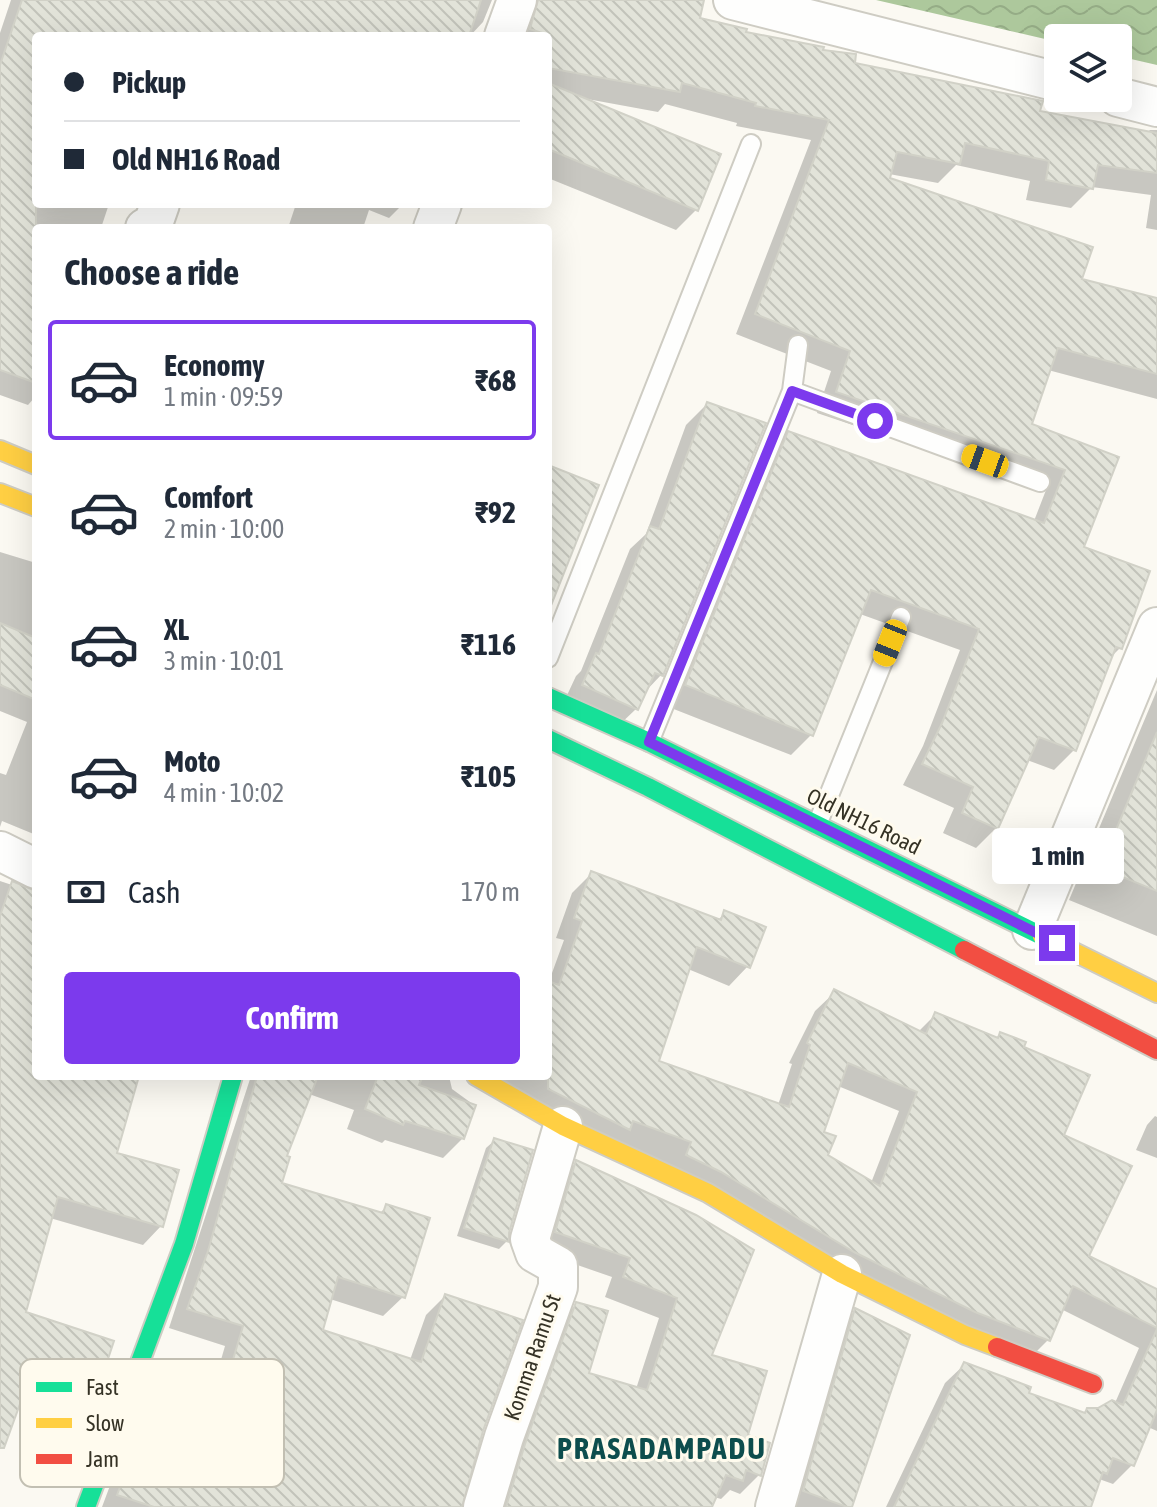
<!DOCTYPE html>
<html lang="en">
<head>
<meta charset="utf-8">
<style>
  :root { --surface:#fff; --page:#f6f6f7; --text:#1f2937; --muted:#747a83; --line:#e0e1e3; --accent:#7c3aed }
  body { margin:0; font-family:"Asap Condensed",sans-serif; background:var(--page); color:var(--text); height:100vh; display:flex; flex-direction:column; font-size:30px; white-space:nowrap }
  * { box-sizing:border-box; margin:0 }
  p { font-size:26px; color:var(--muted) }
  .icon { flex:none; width:44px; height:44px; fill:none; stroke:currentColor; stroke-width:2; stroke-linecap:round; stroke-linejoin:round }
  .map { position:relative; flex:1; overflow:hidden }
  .panel { position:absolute; left:32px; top:224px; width:520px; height:856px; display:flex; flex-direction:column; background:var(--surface); border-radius:8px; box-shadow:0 8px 32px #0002 }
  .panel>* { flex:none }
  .guide { position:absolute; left:32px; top:32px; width:520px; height:176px; border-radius:8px; box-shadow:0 8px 32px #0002; display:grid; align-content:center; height:176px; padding:0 32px; background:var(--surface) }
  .controls { position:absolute; left:1044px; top:24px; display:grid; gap:16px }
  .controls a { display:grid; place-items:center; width:88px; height:88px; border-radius:8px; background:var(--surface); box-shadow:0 8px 32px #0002; font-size:40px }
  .end { position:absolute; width:36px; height:36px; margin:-18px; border:10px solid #7c3aed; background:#fff; box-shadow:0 0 0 4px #fff }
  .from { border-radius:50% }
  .bubble { position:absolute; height:56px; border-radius:8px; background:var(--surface); box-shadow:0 8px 32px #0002; font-size:26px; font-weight:700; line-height:56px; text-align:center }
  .car { position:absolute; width:24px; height:48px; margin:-24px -12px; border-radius:10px; box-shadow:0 0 6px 2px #0007; background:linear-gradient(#f5c518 24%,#345 0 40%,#f5c518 0 76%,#345 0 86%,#f5c518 0) }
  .guide b { display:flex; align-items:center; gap:28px; height:76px; font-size:30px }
  .guide b+b { border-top:2px solid var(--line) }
  .guide i { width:20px; height:20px; background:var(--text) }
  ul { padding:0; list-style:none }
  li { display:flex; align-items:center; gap:24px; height:120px; margin:0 16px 12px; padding:0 16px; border:4px solid transparent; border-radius:8px }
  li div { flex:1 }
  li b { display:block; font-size:30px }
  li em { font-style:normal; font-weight:700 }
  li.active { border-color:var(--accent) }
  li>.icon { width:72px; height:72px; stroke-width:1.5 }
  h2 { padding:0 32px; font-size:36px; line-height:96px }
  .pay { display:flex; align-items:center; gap:20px; height:88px; padding:0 32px; font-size:30px }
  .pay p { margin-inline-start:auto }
  .cta { display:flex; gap:16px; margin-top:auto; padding:16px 32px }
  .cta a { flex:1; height:92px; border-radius:8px; background:var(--accent); color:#fff; font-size:32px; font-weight:700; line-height:92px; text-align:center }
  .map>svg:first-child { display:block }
  .water { fill:url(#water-waves) }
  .shadow { fill:#0003; fill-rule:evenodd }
  .building { fill:url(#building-back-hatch); stroke:#d1d1c7; stroke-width:2; fill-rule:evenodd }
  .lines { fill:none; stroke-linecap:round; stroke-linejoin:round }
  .lane-casing { stroke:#ceccc3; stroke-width:22 }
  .street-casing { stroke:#ceccc3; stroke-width:42 }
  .fast-casing { stroke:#ceccc3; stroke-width:22 }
  .slow-casing { stroke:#ceccc3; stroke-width:22 }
  .jam-casing { stroke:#ceccc3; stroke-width:22 }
  .lane { stroke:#fefefd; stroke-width:18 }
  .street { stroke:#fefefd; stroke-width:38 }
  .fast { stroke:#16e098; stroke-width:18 }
  .slow { stroke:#ffcf43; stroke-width:18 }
  .jam { stroke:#f24e42; stroke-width:18 }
  .route { stroke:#7c3aed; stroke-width:10 }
  .labels { text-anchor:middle; stroke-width:6; stroke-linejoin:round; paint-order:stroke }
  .street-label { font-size:22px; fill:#353225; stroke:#fffbee }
  .district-label { font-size:30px; font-weight:bold; letter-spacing:2px; fill:#0d4d4d; stroke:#fffbee }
  .key { fill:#fffbee; stroke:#c2bfb2; stroke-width:2 }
  .key-label { font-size:22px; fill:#353225 }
</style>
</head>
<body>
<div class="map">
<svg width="1157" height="1507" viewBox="0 0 1157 1507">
  <defs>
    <pattern id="water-waves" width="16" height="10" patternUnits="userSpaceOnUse" patternTransform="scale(2)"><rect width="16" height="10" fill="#adc89c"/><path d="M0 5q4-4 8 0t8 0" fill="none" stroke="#95ac86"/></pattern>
    <pattern id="building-back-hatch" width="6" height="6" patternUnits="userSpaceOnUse" patternTransform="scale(2)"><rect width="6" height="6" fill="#e2e3d9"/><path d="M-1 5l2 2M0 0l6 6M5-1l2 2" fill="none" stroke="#c2c3ba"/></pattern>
  </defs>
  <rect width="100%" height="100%" fill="#fbf9f2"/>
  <path class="water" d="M 876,0 L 1157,0 L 1157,65 L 1118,56 L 1118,38 L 1058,38 L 1058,42 Z"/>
  <path class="shadow" d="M 11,0 L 179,0 L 167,36 L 36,36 L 36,204 L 109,204 L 101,228 L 36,228 L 36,396 L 28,405 L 0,395 L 0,33 Z
    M 208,0 L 492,0 L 483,22 L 470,36 L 200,36 Z
    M 522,0 L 688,0 L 697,19 L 743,34 L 821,52 L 853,65 L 1038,113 L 1146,133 L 1150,130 L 1157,130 L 1157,230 L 1146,228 L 1151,195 L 1092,187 L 1071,208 L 1026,200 L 1030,181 L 956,165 L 938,183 L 889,174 L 888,179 L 1079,280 L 1157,301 L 1157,399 L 1048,370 L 1030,425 L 1116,458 L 1082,548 L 1120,648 L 1109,659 L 1074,750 L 1054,770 L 1027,760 L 996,828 L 976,848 L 943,833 L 954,808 L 903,785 L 923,746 L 960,650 L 860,614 L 812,734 L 791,755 L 666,706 L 769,454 L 789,434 L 1034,521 L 1046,490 L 817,413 L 831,371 L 736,334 L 811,140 L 736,126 L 737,123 L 665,104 L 658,112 L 587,99 L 696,210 L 676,230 L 548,178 L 548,36 L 514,36 Z
    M 296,204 L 403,204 L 389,218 L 369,210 L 363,228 L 288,228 Z
    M 707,404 L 661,675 L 644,693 L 636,709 L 615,729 L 562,706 L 576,676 L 581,671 L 630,549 L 646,534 L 686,425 Z
    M 0,552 L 36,563 L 36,835 L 2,821 L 0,827 L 0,773 L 6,775 L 27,722 L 0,711 Z
    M 1157,690 L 1157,936 L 1069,900 Z
    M 591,874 L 717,921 L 725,913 L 748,966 L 729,986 L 688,969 L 656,1062 L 778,1105 L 792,1064 L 789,1063 L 815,1011 L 835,992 L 918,1032 L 935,1015 L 996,1039 L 1001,1034 L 1021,1048 L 1061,1136 L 1087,1257 L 1157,1291 L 1157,1431 L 1148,1427 L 1132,1465 L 1113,1484 L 1099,1479 L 1088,1507 L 886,1507 L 945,1383 L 965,1364 L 1026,1394 L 1083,1414 L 1088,1410 L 1098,1410 L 1115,1403 L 1139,1348 L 1061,1309 L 1048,1340 L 1029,1359 L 473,1076 L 548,1076 L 548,984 L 564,940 L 556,938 L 572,893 ZM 838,1086 L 899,1111 L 871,1183 L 826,1156 L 822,1133 Z
    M 0,881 L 36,893 L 36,1076 L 137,1076 L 115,1154 L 161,1226 L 143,1245 L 50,1218 L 23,1313 L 91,1403 L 73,1422 L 18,1403 L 0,1443 Z
    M 251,1076 L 449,1076 L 452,1089 L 474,1105 L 463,1138 L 443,1158 L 385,1140 L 382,1143 L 347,1129 L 354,1110 L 309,1094 L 285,1157 L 280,1184 L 379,1214 L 386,1207 L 403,1297 L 383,1316 L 330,1299 L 320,1331 L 410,1360 L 426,1315 L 445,1296 L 481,1429 L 460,1507 L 102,1507 L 130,1432 L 149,1412 L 200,1432 L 225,1346 L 169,1328 Z
    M 1155,1116 L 1157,1117 L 1157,1158 L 1136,1150 L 1147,1125 Z
    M 495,1140 L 507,1233 L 507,1241 L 499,1249 L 457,1236 L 486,1148 Z
    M 577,1162 L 695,1217 L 709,1356 L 759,1475 L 740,1494 L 730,1490 L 721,1499 L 714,1497 L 710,1507 L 494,1507 L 557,1323 L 577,1304 L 587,1375 L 636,1389 L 659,1318 L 605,1297 L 612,1277 L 537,1251 L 557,1181 Z
    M 855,1311 L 849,1507 L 785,1507 L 836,1330 Z"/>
  <path class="building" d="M 22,0 L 481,0 L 469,36 L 36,36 L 36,383 L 0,370 L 0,65 Z
    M 538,0 L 704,0 L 700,18 L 747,29 L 746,32 L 824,47 L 823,50 L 856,54 L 855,63 L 1043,101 L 1040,111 L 1157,133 L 1157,173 L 1098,165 L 1093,189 L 1046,180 L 1049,161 L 965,143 L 960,164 L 897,152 L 890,178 L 1093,247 L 1082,279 L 1157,298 L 1157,374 L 1058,348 L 1032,424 L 1119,457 L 1084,547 L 1150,571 L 1122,649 L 1116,647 L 1076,751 L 1039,737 L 998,829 L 962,813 L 973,787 L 922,764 L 942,723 L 979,629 L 871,590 L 813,736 L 685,685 L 788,431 L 1044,523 L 1065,470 L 836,392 L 850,351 L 755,314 L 829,120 L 755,106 L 756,103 L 682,83 L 680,92 L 548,68 L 548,35 L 530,29 Z
    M 548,83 L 721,154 L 698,211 L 548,149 Z
    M 707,402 L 766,423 L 663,676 L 655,673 L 638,710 L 582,685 L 596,653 L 599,654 L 650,526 L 659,529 Z
    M 548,465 L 599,485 L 550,608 L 548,608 Z
    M 0,623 L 36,638 L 36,700 L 0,685 Z
    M 1157,732 L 1157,891 L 1100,868 Z
    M 591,871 L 721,920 L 724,910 L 766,927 L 750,968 L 697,947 L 659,1061 L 789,1107 L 810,1045 L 807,1043 L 834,989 L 926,1034 L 935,1012 L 998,1038 L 1000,1032 L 1026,1042 L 1024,1047 L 1090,1075 L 1064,1135 L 1132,1166 L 1089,1256 L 1157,1289 L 1157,1328 L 1073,1286 L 1050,1341 L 975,1312 L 854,1252 L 721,1172 L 686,1155 L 691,1142 L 633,1121 L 630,1130 L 548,1089 L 548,981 L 559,985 L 582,921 L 574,918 ZM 848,1063 L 917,1092 L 880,1186 L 828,1155 L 836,1136 L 824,1132 Z
    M 12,881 L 36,891 L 36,1076 L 139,1076 L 117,1153 L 179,1170 L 163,1227 L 58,1197 L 26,1312 L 114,1341 L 93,1404 L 28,1382 L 4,1448 L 0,1448 L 0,916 Z
    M 257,1076 L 318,1076 L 287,1156 L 290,1157 L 282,1183 L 383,1213 L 386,1204 L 430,1218 L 405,1298 L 338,1277 L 323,1330 L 421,1362 L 445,1294 L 523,1320 L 483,1431 L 462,1507 L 154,1507 L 117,1495 L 149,1410 L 211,1434 L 243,1326 L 187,1309 L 208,1251 Z
    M 378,1076 L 423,1076 L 419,1085 L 476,1105 L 464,1139 L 405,1121 L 403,1125 L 365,1109 Z
    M 494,1138 L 533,1150 L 509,1233 L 509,1242 L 464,1228 Z
    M 576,1160 L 696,1215 L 754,1250 L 712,1355 L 767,1371 L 748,1435 L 770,1443 L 761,1476 L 746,1470 L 743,1481 L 726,1475 L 712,1507 L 506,1507 L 525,1444 L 576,1302 L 608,1311 L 589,1373 L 647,1390 L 677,1298 L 623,1277 L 630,1258 L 555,1232 Z
    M 855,1308 L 910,1335 L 852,1507 L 847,1507 L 803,1491 Z
    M 1157,1329 L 1157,1410 L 1134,1466 L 1113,1458 L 1107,1474 L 1103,1472 L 1091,1507 L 894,1507 L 964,1362 L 1031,1387 L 1029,1393 L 1085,1413 L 1087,1408 L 1098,1408 L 1112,1400 L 1123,1405 Z"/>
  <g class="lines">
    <g class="lane-casing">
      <path id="lane" d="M 792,391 L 1040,482
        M 548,658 L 751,144
        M 649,742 L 792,391 L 798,345
        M 817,825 L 901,617"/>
    </g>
    <g class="street-casing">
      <path id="street" d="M 733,0 L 1058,82
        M 504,36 L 517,0
        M 1118,97 L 1157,107
        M 145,228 L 153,224 L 160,204
        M 433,228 L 442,204
        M 0,851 L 36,869
        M 1032,930 L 1157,627
        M 483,1507 L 504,1437 L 558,1287 L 558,1266 L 535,1253 L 530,1239 L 563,1126
        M 775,1507 L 842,1274"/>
    </g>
    <g class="fast-casing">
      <path id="fast" d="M 548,697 L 649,742 L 1042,936
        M 548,739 L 648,787 L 964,950
        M 86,1507 L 184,1244 L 233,1076"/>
    </g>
    <g class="slow-casing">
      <path id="slow" d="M 0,450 L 36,465
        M 0,493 L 36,507
        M 1042,936 L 1157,993
        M 476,1076 L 563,1126 L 708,1193 L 842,1274 L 965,1335 L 997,1347"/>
    </g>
    <g class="jam-casing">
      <path id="jam" d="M 964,950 L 1157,1050
        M 997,1347 L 1093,1384"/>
    </g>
    <use href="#lane" class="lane"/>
    <use href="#street" class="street"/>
    <use href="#fast" class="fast"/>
    <use href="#slow" class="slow"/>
    <use href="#jam" class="jam"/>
  </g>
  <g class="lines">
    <path class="route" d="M 875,421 L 792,391 L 649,742 L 1057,943"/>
  </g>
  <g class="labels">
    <g class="street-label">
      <text transform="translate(864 821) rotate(26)" y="8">Old NH16 Road</text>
      <text transform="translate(532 1357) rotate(-71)" y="8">Komma Ramu St</text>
    </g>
    <g class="district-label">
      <text x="662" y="1459">PRASADAMPADU</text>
    </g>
  </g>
  <rect x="20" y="1359" width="264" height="128" rx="12" class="key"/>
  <rect x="36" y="1382" width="36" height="10" fill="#16e098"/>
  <rect x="36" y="1418" width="36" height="10" fill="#ffcf43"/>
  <rect x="36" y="1454" width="36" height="10" fill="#f24e42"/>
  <g class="key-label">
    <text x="86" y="1395">Fast</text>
    <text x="86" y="1431">Slow</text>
    <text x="86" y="1467">Jam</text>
  </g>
</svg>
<div class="controls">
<a><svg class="icon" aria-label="layers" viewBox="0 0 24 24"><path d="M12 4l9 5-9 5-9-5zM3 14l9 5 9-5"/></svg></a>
</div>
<i class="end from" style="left:875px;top:421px"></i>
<i class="end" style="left:1057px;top:943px"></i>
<div class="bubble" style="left:992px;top:828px;width:132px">1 min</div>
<i class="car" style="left:985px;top:461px;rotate:290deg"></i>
<i class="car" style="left:890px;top:643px;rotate:202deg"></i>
<div class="guide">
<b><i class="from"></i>Pickup</b>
<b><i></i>Old NH16 Road</b>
</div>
<section class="panel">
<h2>Choose a ride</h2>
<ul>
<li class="active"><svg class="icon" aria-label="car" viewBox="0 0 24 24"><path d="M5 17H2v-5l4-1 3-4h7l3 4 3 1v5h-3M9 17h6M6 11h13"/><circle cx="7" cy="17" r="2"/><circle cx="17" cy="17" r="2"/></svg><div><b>Economy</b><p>1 min · 09:59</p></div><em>₹68</em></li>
<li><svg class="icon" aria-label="car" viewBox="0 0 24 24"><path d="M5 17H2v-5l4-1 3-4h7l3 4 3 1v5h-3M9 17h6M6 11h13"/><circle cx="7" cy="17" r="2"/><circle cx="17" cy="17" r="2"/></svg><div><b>Comfort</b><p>2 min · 10:00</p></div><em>₹92</em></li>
<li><svg class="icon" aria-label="car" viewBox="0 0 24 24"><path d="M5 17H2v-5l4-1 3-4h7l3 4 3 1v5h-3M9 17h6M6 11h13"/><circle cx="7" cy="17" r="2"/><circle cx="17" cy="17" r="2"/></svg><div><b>XL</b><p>3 min · 10:01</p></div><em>₹116</em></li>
<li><svg class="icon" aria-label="car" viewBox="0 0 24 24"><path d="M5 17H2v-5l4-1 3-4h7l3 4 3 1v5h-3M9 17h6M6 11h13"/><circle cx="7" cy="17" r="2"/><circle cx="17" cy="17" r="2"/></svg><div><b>Moto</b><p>4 min · 10:02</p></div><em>₹105</em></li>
</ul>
<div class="pay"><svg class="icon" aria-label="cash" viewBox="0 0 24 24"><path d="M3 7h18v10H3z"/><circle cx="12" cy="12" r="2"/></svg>Cash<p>170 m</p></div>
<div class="cta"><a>Confirm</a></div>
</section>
</div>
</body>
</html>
